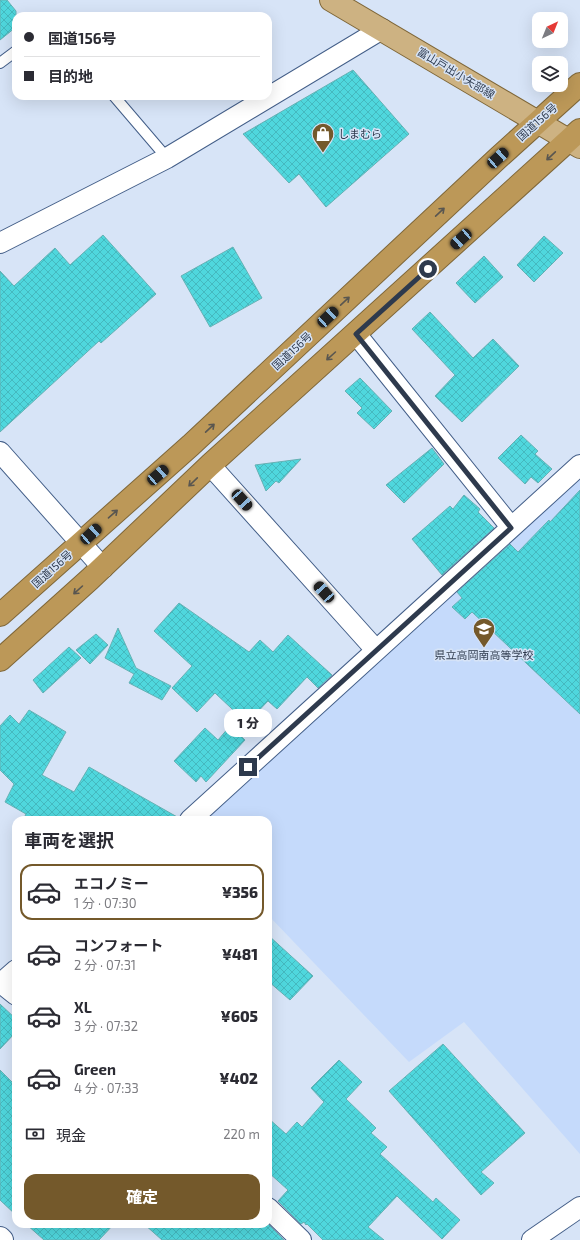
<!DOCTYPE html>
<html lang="ja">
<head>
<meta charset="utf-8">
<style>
  :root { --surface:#fff; --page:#f7f7f7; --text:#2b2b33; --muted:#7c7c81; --line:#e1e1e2; --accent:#74592b }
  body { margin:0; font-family:"Exo 2","Noto Sans JP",sans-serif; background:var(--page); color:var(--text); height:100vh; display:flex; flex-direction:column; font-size:15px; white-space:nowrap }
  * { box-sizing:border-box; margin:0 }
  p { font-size:13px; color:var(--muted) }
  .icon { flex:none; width:22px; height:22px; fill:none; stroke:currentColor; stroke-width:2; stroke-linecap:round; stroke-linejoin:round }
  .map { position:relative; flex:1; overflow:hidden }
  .details { position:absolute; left:12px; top:816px; width:260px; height:412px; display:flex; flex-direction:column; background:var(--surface); border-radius:12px; box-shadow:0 4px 16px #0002 }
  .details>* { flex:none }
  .top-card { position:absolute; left:12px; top:12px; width:260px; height:88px; border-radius:12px; box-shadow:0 4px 16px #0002; display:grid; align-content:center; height:88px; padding:0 12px; background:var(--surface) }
  .needle { width:26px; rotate:43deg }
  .fabs { position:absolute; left:532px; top:12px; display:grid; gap:8px }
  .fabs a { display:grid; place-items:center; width:36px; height:36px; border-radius:8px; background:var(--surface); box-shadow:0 4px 16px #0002; font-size:20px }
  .end { position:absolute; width:18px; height:18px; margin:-9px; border:5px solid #2e3a4d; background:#fff; box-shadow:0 0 0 2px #fff }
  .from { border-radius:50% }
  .bubble { position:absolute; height:28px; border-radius:12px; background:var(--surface); box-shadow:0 4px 16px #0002; font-size:13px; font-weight:800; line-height:28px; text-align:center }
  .car { position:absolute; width:12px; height:24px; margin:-12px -6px; border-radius:5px; box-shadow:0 0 3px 1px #0007; background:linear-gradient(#222 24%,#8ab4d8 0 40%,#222 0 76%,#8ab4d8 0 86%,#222 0) }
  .top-card b { display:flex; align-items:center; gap:14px; height:38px; font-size:15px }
  .top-card b+b { border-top:1px solid var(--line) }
  .top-card i { width:10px; height:10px; background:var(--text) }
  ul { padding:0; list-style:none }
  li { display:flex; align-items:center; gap:12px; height:56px; margin:0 8px 6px; padding:0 4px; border:2px solid transparent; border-radius:12px }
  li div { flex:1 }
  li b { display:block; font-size:15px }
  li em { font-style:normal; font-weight:800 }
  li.on { border-color:var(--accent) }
  li>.icon { width:36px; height:36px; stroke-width:1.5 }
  h2 { padding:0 12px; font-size:18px; line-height:48px }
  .pay { display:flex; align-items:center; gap:10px; height:44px; padding:0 12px; font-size:15px }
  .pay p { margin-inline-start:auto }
  .cta { display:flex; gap:8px; margin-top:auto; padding:8px 12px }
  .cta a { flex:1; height:46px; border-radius:12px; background:var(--accent); color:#fff; font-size:16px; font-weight:800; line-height:46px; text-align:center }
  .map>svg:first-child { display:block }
  .built { fill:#c5dafb }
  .building { fill:url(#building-cross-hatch); stroke:#65b1b4 }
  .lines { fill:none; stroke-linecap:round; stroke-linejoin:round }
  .service-casing { stroke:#435e88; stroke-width:12 }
  .minor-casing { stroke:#435e88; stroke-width:22 }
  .secondary-casing { stroke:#435e88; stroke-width:24 }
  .primary-casing { stroke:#7f6739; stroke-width:24 }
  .trunk-casing { stroke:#7f6739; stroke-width:24 }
  .service { stroke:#fff; stroke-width:10 }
  .minor { stroke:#fff; stroke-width:20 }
  .secondary { stroke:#fff; stroke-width:22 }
  .primary { stroke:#cdb282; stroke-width:22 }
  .trunk { stroke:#bc9858; stroke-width:22 }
  .oneway { stroke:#595650 }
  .route { stroke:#2e3a4d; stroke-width:5 }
  .labels { text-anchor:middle; stroke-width:3; stroke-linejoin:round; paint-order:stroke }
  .street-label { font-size:11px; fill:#2e3a4d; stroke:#d7e4f7 }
  .poi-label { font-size:11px; fill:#2e3a4d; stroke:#d7e4f7; text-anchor:start }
</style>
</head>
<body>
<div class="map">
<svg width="580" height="1240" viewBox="0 0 580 1240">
  <defs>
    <pattern id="building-cross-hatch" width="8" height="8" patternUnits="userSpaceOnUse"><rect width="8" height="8" fill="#4fd7dd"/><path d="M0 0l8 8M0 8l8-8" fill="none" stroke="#45b9bf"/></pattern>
  </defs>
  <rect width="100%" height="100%" fill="#d7e4f7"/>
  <path class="built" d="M 580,478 L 580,1154 L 464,1022 L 409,1062 L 268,915 L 268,820 L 197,820 Z"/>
  <path class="building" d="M 0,0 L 7,0 L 16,11 L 16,27 L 0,40 Z
    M 353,70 L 409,134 L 326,207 L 299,174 L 289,183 L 243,134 Z
    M 103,235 L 156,294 L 101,343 L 99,341 L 0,432 L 0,271 L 14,286 L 55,248 L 70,265 Z
    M 544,236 L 563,253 L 534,282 L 517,265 Z
    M 233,247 L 262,298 L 210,327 L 181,276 Z
    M 484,256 L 503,277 L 475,303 L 456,283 Z
    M 430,312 L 473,358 L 493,339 L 519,366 L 462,422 L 435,396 L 455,375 L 412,329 Z
    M 360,378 L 392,411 L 374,429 L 357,413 L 362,408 L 345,391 Z
    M 521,435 L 538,451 L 535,454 L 552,469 L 538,483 L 531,477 L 525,484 L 498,458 Z
    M 432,448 L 444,464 L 404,503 L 386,485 Z
    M 301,459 L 279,483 L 276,481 L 266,491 L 255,465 Z
    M 580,490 L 580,714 L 472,612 L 465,619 L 452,607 L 462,598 L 457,592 L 510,544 L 518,552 L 549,520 L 550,522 Z
    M 464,495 L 480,509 L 478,512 L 494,528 L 442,575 L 412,539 L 450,506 L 453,509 Z
    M 179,603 L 249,652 L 260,640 L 273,652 L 288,635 L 332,675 L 318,688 L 307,677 L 277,709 L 268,701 L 247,723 L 215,693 L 197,712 L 172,688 L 192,666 L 154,631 Z
    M 118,628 L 136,668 L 171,686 L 162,700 L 129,683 L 134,674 L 105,658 Z
    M 96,634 L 108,645 L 90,664 L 76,650 Z
    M 69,647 L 81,658 L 43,693 L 33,680 Z
    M 29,710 L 66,732 L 42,775 L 74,792 L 89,767 L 179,818 L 179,820 L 23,820 L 26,814 L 5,802 L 14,784 L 0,770 L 0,726 L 10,715 L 19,724 Z
    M 230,726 L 245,740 L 206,782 L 201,776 L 196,782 L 174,761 L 205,728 L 218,740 Z
    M 268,935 L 313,976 L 290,1000 L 268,981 Z
    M 0,1004 L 16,1019 L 16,1032 L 0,1049 Z
    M 443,1044 L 525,1133 L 481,1172 L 494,1183 L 481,1195 L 389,1091 Z
    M 339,1060 L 362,1082 L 346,1099 L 376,1128 L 371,1133 L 387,1147 L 380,1154 L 433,1202 L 436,1198 L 460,1220 L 442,1239 L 397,1196 L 368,1227 L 384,1240 L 323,1240 L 307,1224 L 306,1225 L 304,1222 L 301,1224 L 278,1201 L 288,1190 L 268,1172 L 268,1118 L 286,1134 L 297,1122 L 302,1127 L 324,1102 L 311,1088 Z
    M 0,1070 L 16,1086 L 16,1215 L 0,1200 Z
    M 26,1224 L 114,1224 L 99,1240 L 44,1240 Z
    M 144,1224 L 268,1224 L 284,1240 L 162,1240 Z"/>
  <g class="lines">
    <g class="service-casing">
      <path id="service" d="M 0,63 L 16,51
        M 114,96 L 167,158"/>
    </g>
    <g class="minor-casing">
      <path id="minor" d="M 0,243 L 167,158 L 382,29
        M 356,334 L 511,527
        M 0,452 L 103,568
        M 210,465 L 376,650
        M 190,820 L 580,465
        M 0,982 L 16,995
        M 0,984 L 16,970
        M 268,1208 L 301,1240
        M 532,1240 L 580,1207"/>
    </g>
    <g class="secondary-casing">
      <path id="secondary" d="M 0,1238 L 2,1240"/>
    </g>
    <g class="primary-casing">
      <path id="primary" d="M 331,0 L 580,147"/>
    </g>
    <g class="trunk-casing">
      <path id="trunk" d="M 0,615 L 191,445 L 498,158 L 580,84
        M 0,660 L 90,579 L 210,465 L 580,130"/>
    </g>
    <use href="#service" class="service"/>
    <use href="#minor" class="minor"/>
    <use href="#secondary" class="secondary"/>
    <use href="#primary" class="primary"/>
    <use href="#trunk" class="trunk"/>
  </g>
  <defs><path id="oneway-shaft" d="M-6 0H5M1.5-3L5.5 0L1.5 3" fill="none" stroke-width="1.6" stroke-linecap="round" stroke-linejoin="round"/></defs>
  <g class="oneway">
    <use href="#oneway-shaft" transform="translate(551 156) rotate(137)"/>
    <use href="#oneway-shaft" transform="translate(440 212) rotate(-43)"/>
    <use href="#oneway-shaft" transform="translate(345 301) rotate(-43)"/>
    <use href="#oneway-shaft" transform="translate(331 356) rotate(138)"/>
    <use href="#oneway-shaft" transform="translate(210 428) rotate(-43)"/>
    <use href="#oneway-shaft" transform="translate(193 482) rotate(136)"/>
    <use href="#oneway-shaft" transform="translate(113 514) rotate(-41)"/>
    <use href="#oneway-shaft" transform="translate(78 590) rotate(138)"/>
  </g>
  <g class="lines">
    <path class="route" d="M 248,767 L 511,528 L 356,334 L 428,269"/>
  </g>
  <defs>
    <g id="shop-pin" transform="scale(1.15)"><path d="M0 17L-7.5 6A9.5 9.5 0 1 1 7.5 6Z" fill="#74592b" stroke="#d7e4f7"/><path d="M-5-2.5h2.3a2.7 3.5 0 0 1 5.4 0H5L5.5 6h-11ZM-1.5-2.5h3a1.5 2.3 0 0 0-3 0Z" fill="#fff"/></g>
    <g id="school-pin" transform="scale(1.15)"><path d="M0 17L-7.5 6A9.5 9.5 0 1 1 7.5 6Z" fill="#74592b" stroke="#d7e4f7"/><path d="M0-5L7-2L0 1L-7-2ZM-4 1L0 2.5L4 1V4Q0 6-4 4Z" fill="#fff"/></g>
  </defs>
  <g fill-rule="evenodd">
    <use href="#shop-pin" x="323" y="134"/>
    <use href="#school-pin" x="484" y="629"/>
  </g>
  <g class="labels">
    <g class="street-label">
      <text transform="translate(456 73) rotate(31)" y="4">富山戸出小矢部線</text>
      <text transform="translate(537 122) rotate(-42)" y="4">国道156号</text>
      <text transform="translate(292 351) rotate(-43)" y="4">国道156号</text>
      <text transform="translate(52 569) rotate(-42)" y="4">国道156号</text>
    </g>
    <g class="poi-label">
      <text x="338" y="138">しまむら</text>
      <text x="484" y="659" text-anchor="middle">県立高岡南高等学校</text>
    </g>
  </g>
</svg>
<div class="fabs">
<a><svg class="needle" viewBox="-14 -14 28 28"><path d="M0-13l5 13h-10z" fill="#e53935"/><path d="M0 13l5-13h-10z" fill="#7c7c81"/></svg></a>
<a><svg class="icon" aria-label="layers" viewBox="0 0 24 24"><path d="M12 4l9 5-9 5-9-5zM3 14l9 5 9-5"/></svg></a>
</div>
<i class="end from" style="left:428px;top:269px"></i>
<i class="end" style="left:248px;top:767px"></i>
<div class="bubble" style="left:224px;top:709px;width:48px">1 分</div>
<i class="car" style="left:498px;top:158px;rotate:48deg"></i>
<i class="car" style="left:461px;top:239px;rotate:228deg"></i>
<i class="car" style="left:328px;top:317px;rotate:47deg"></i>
<i class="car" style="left:158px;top:475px;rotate:49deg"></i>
<i class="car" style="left:242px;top:500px;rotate:138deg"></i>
<i class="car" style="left:91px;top:534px;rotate:48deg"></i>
<i class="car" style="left:324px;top:592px;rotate:318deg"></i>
<div class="top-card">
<b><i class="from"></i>国道156号</b>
<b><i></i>目的地</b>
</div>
<section class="details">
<h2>車両を選択</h2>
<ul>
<li class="on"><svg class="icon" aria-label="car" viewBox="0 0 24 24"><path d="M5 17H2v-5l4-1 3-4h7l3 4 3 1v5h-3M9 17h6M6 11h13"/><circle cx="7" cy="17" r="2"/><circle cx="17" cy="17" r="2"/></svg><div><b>エコノミー</b><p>1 分 · 07:30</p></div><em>¥356</em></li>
<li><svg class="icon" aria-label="car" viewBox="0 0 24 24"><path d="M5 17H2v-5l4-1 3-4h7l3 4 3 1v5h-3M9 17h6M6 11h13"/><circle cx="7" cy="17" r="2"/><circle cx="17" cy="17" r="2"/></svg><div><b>コンフォート</b><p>2 分 · 07:31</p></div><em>¥481</em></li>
<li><svg class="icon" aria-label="car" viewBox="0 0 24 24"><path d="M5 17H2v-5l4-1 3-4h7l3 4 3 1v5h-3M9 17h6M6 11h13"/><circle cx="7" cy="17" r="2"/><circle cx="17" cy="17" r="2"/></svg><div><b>XL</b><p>3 分 · 07:32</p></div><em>¥605</em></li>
<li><svg class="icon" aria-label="car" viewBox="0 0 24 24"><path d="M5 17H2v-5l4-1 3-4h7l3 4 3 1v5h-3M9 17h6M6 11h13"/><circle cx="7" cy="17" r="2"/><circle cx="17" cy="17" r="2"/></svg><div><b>Green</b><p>4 分 · 07:33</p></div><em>¥402</em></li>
</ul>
<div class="pay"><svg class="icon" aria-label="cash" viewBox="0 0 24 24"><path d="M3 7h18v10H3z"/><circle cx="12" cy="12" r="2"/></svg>現金<p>220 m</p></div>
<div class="cta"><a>確定</a></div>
</section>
</div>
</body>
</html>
